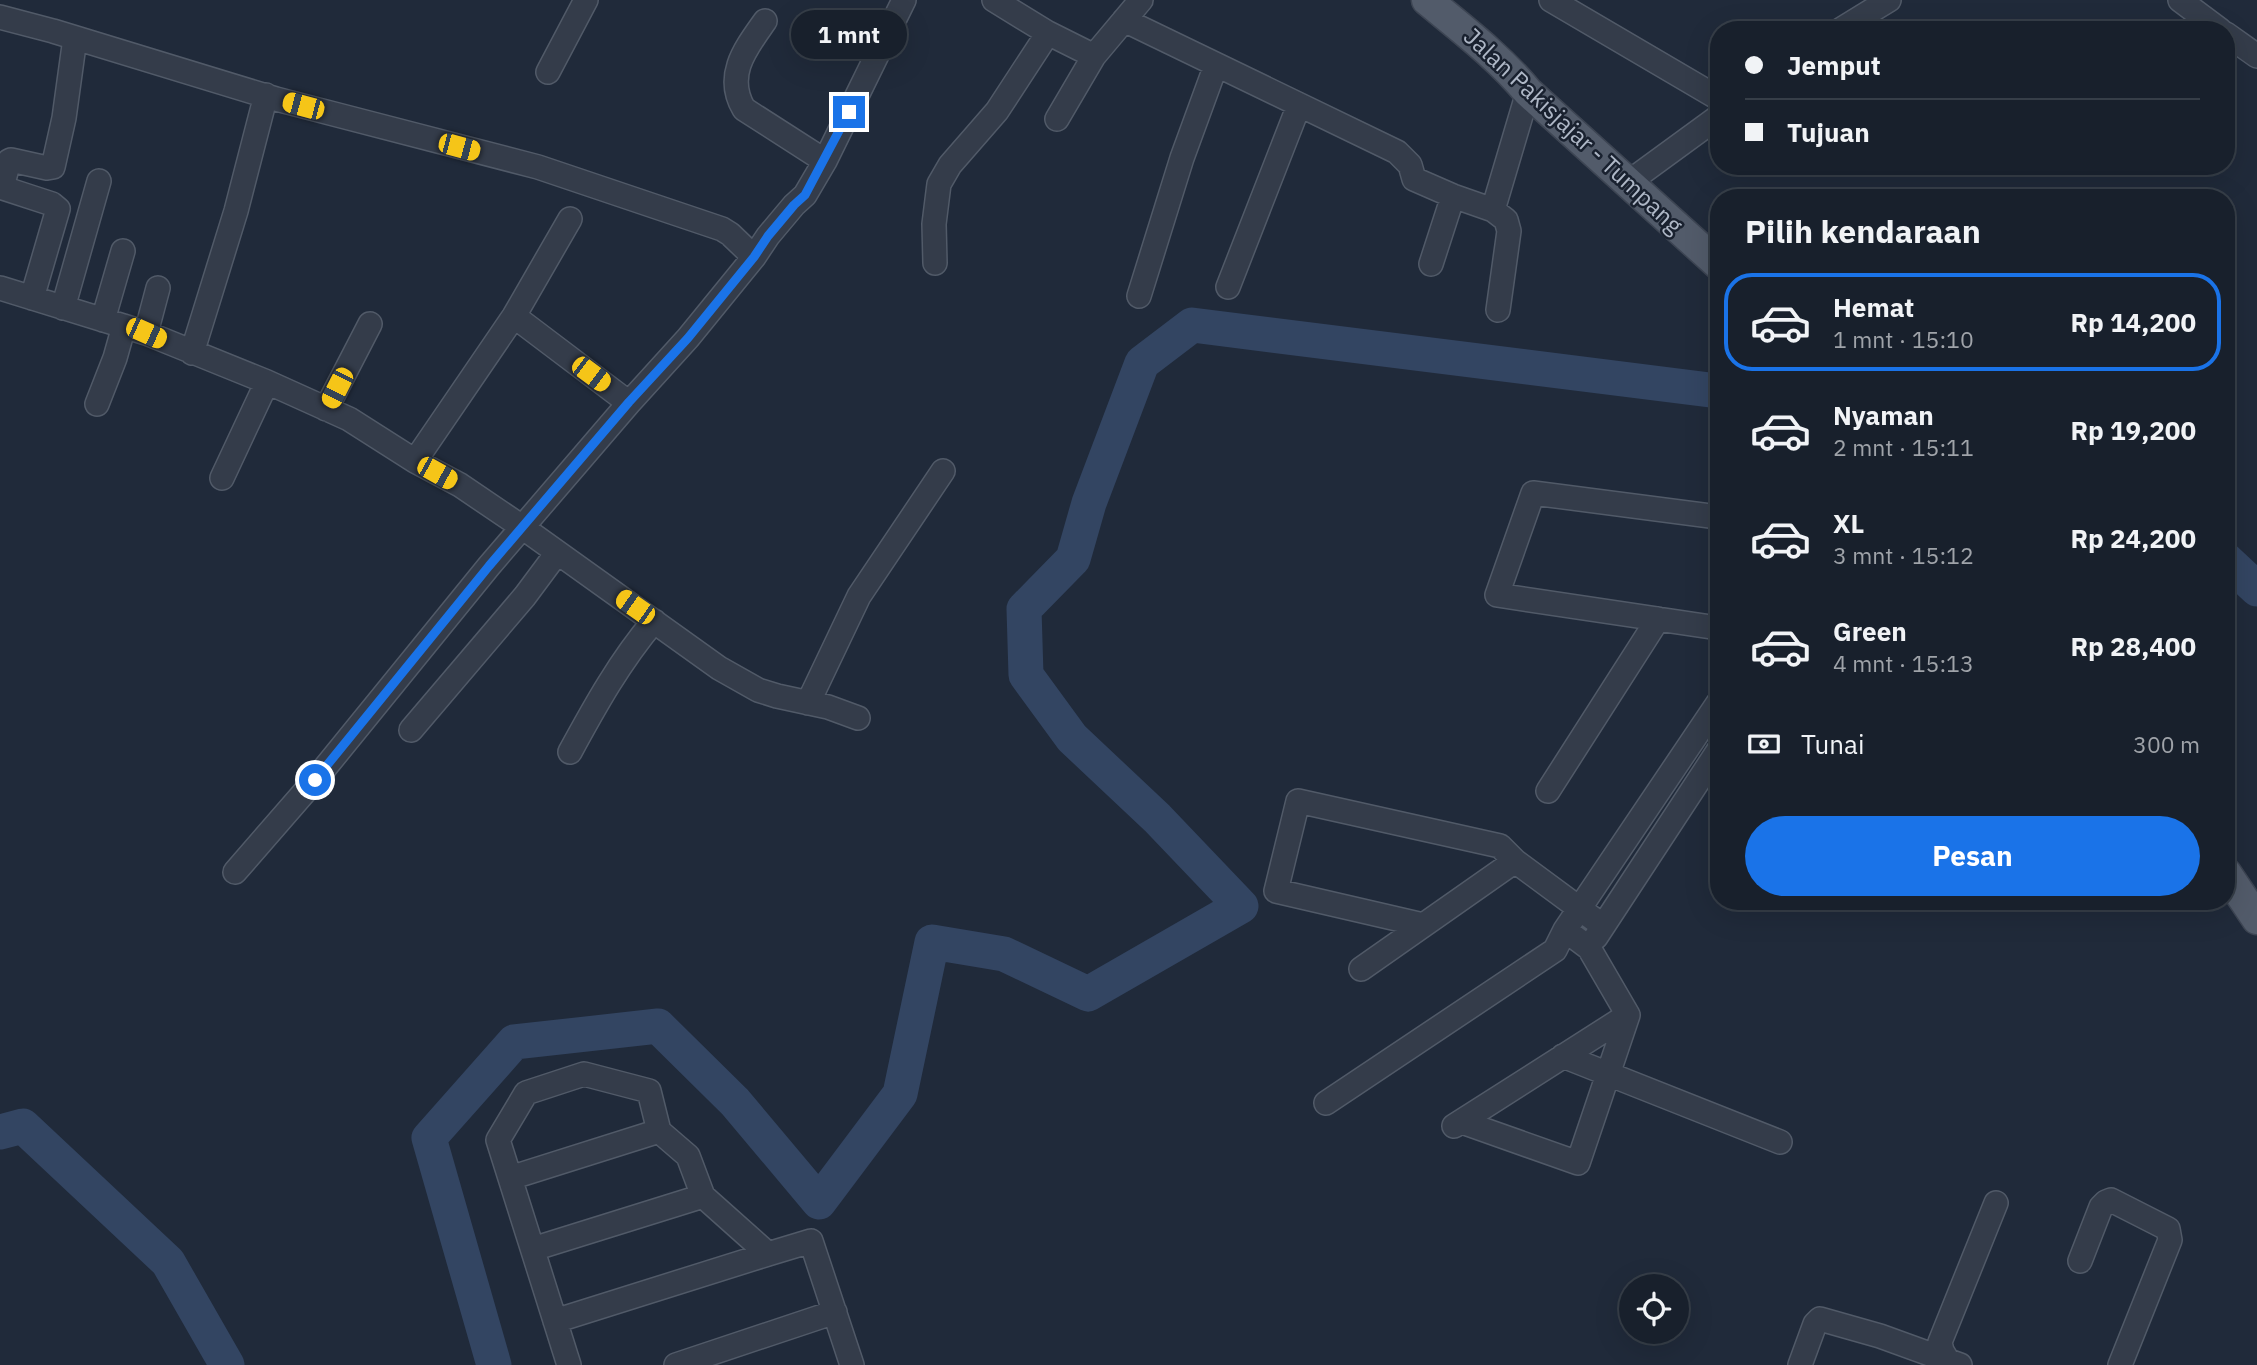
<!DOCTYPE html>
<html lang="id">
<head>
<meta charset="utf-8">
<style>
  :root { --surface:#18202c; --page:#252d38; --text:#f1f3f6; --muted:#9fa3a9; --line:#363e48; --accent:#1a73e8 }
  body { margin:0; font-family:"IBM Plex Sans",sans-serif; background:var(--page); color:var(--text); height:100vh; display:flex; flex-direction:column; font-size:26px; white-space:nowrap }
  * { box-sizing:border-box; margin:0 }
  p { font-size:23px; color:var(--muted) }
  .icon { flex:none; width:38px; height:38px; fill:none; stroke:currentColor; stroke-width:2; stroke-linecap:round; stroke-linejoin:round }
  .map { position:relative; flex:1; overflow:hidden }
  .panel { position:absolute; left:1710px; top:189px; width:525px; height:721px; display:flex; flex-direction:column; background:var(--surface); border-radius:28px; box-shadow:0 7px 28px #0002,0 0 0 2px var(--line) }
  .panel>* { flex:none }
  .banner { position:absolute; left:1710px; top:21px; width:525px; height:154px; border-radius:28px; box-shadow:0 7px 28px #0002,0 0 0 2px var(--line); display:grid; align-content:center; height:154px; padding:0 35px; background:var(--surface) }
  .buttons { position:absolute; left:1619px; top:1274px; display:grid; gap:14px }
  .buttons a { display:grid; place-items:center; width:70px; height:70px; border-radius:50%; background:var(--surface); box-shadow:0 7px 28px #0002,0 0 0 2px var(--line); font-size:35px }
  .end { position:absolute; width:32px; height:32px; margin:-16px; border:9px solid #1a73e8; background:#fff; box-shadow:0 0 0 4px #fff }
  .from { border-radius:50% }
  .bubble { position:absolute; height:49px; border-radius:24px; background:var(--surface); box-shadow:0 7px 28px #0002,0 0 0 2px var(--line); font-size:23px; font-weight:800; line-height:49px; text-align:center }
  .car { position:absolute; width:21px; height:42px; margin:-21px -10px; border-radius:9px; box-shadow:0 0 5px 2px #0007; background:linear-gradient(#f5c518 24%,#345 0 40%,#f5c518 0 76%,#345 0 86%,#f5c518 0) }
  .banner b { display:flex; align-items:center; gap:24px; height:66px; font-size:26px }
  .banner b+b { border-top:2px solid var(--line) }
  .banner i { width:18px; height:18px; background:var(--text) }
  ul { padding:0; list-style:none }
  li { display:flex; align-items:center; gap:21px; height:98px; margin:0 14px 10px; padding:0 21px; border:4px solid transparent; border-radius:28px }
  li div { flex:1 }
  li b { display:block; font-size:26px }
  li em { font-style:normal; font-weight:800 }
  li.current { border-color:var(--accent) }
  li>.icon { width:63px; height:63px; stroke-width:1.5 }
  h2 { padding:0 35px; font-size:32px; line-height:84px }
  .pay { display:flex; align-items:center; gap:18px; height:77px; padding:0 35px; font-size:26px }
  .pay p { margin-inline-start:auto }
  .action { display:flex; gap:14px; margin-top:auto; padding:14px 35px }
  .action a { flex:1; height:80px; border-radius:42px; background:var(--accent); color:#fff; font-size:28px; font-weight:800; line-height:80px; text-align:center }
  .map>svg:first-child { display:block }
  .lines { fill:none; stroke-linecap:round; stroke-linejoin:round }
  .river { stroke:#334562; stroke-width:35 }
  .minor-casing { stroke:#515a68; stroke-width:26 }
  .major-casing { stroke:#3d4553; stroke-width:33 }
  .minor { stroke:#343c4a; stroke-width:23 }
  .major { stroke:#525b6a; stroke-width:30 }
  .route { stroke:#1a73e8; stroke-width:9 }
  .labels { text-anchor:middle; stroke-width:5; stroke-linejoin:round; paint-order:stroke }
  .street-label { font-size:24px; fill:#aeb7c6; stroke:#19212f }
</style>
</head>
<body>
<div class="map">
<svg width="2257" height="1365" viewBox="0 0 2257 1365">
  <rect width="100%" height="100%" fill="#202a3a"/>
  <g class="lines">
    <path class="river" d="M 2226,560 L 2257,589
      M 0,1132 L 23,1126 L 168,1262 L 227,1365
      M 494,1365 L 429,1138 L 514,1042 L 658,1026 L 735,1102 L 819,1202 L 900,1094 L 932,942 L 1004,954 L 1088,994 L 1241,906 L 1157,818 L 1072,738 L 1026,675 L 1024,609 L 1073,559 L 1089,503 L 1142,363 L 1192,325 L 1718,391"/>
    <g class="minor-casing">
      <path id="minor" d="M 994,0 L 1048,33 L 1094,56 L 1141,0
        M 1551,0 L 1718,98
        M 2180,0 L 2220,30
        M 0,17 L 53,31 L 276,99 L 538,167 L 722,229 L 730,234 L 754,257
        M 1124,20 L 1397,152 L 1410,165 L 1414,179 L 1453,196 L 1493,210
        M 765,21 C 746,48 724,75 744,109 L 825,161
        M 1840,30 L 1889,0
        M 2226,34 L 2257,56
        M 548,72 L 586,0
        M 1057,119 L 1094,56
        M 1629,182 L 1718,117
        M 0,187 L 52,204 L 58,209 L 32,298
        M 2,187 L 9,161 L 11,160 L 47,168 L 53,167 L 64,118 L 75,38
        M 935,263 L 934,224 L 939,184 L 950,165 L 997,111 L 1048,33
        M 1431,264 L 1453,196
        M 1228,287 L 1299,105
        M 0,288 L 146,333 L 267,382 L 349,419 L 415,461 L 460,485 L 522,527 L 719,668 L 758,690 L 777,696 L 828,707 L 858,718
        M 1139,296 L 1182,158 L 1216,65
        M 63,308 L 99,181
        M 1498,310 L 1509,231 L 1506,220 L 1493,210 L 1528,92
        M 514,316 L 629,403
        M 103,320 L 123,251
        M 146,333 L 158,288
        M 192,353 L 236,211 L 266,95
        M 97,404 L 115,358 L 124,326
        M 326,409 L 370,324
        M 415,461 L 514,316 L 570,219
        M 222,478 L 267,382
        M 1718,517 L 1533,493 L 1497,595 L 1718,628
        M 808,703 L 859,596 L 943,471
        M 411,730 L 525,596 L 557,553
        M 570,752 C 595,706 620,661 654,621
        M 1548,791 L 1658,619
        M 235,872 L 315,780 L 489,566 L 629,403 L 688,338 L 754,257 L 768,236 L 794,205 L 805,195 L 825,161 L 904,0
        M 1423,925 L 1276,891 L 1298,801 L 1500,846 L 1515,861 L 1603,926
        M 1596,937 L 1718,751
        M 1361,969 L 1515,861
        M 1563,1056 L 1780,1142
        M 1326,1103 L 1555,950 L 1565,930 L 1718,703
        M 1462,1122 L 1578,1163 L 1628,1015 L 1589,948 L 1565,930
        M 1454,1126 L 1628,1015
        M 510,1178 L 659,1131
        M 533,1249 L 703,1196
        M 2080,1261 L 2101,1207 L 2106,1202 L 2111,1200 L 2168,1229 L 2170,1240 L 2120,1365
        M 555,1321 L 768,1254
        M 569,1365 L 498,1140 L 526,1093 L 584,1074 L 649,1091 L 659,1131 L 688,1156 L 703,1196 L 768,1254 L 811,1241 L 852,1365
        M 676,1365 L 835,1312
        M 1800,1365 L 1815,1324 L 1820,1319 L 1880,1336 L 1960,1365
        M 1946,1365 L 1948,1361 L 1942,1351 L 1940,1342 L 1996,1203"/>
    </g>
    <g class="major-casing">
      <path id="major" d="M 1427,0 C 1462,29 1499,57 1528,92 L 1718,264
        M 2226,873 L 2257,919"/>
    </g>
    <use href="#minor" class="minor"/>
    <use href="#major" class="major"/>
  </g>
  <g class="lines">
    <path class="route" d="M 315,780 L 489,566 L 629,402 L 688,338 L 754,257 L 768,236 L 794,205 L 805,195 L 849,112"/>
  </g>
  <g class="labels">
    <g class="street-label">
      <text transform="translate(1573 131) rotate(43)" y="8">Jalan Pakisjajar - Tumpang</text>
    </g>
  </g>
</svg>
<div class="buttons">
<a><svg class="icon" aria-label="locate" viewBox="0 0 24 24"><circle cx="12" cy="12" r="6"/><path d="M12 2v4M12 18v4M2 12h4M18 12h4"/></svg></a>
</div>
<i class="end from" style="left:315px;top:780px"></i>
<i class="end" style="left:849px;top:112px"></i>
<div class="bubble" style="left:791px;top:10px;width:116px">1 mnt</div>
<i class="car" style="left:303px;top:106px;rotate:285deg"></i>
<i class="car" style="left:459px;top:147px;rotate:105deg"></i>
<i class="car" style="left:146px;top:333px;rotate:114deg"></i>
<i class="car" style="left:591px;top:374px;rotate:127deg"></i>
<i class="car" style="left:337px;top:388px;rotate:207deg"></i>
<i class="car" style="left:437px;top:473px;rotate:119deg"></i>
<i class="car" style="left:635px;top:607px;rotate:305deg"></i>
<div class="banner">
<b><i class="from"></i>Jemput</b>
<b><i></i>Tujuan</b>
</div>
<section class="panel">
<h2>Pilih kendaraan</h2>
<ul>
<li class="current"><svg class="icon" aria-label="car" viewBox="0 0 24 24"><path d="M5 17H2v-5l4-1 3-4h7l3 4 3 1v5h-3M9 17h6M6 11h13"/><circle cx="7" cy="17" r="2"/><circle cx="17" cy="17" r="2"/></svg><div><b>Hemat</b><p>1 mnt · 15:10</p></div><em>Rp 14,200</em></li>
<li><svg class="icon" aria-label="car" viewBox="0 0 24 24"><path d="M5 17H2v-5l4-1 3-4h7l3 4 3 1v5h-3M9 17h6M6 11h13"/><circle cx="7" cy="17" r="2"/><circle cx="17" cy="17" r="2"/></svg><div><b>Nyaman</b><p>2 mnt · 15:11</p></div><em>Rp 19,200</em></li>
<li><svg class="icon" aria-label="car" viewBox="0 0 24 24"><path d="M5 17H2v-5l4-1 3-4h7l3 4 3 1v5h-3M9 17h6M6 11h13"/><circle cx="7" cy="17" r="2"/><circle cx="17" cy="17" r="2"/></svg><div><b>XL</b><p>3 mnt · 15:12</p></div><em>Rp 24,200</em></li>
<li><svg class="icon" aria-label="car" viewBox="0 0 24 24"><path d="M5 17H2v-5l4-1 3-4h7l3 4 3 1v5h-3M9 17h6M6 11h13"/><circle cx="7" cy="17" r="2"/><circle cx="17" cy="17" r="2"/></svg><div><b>Green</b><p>4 mnt · 15:13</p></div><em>Rp 28,400</em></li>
</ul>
<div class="pay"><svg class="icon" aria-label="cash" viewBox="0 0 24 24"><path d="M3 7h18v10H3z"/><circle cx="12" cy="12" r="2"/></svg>Tunai<p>300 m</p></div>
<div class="action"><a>Pesan</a></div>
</section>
</div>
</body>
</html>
